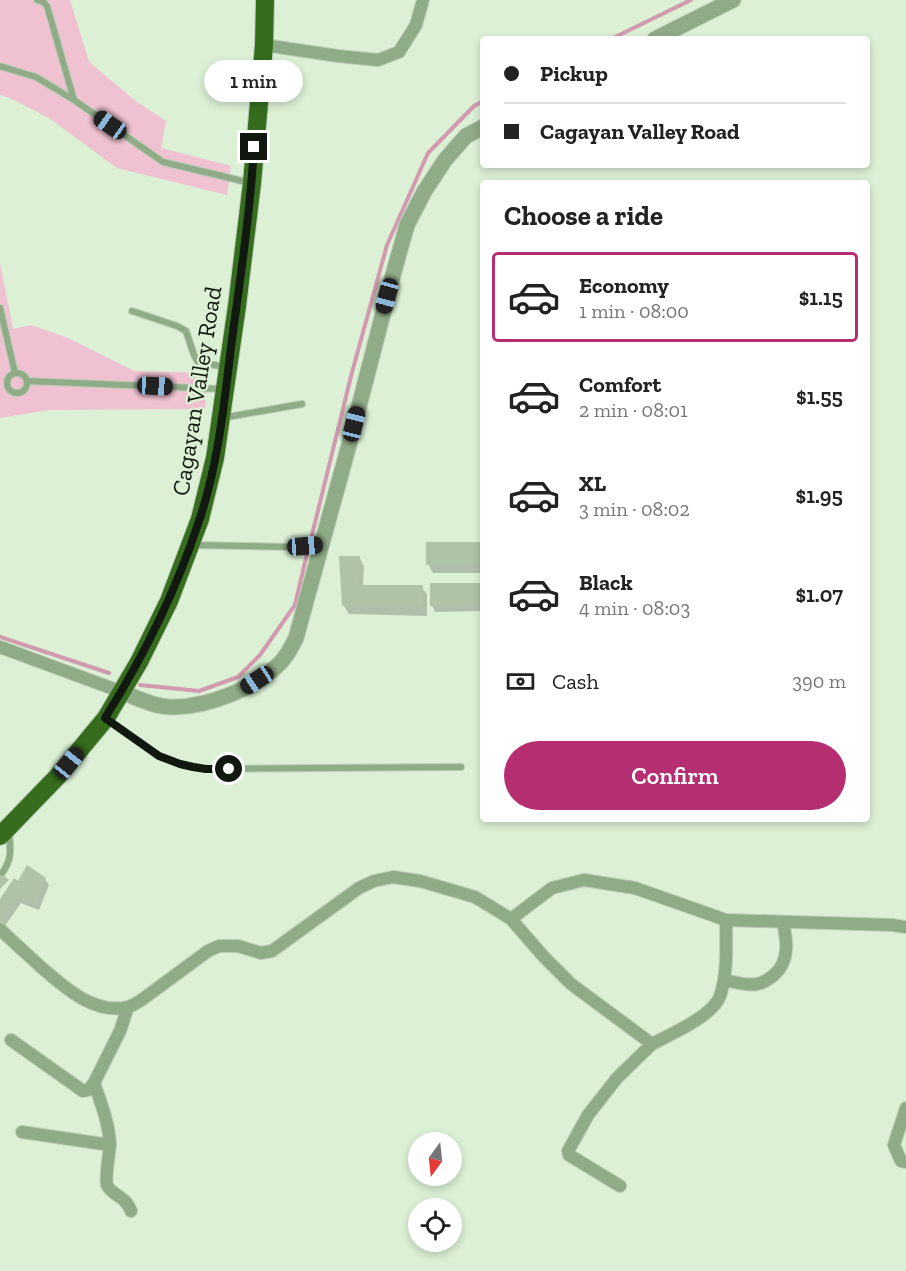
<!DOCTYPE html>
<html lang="en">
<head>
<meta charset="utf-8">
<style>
  :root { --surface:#fff; --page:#f2f2f2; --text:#222; --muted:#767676; --line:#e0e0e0; --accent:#b52e71 }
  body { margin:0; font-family:"Zilla Slab",serif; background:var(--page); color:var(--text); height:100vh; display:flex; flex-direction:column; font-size:22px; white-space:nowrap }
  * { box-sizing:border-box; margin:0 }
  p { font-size:20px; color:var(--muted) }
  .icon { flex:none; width:33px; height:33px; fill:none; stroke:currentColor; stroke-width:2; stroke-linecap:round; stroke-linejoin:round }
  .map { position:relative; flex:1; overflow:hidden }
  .drawer { position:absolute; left:480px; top:180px; width:390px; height:642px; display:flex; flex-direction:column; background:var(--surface); border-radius:6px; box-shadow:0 3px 9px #0003 }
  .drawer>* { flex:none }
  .top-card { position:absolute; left:480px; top:36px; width:390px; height:132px; border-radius:6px; box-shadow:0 3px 9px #0003; display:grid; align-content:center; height:132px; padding:0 24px; background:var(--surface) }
  .needle { width:39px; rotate:195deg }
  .controls { position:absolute; left:408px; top:1132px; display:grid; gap:12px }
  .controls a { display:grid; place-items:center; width:54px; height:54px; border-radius:50%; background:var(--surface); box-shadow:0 3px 9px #0003; font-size:30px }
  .end { position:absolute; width:27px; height:27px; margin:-14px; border:8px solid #11180f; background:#fff; box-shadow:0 0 0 3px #fff }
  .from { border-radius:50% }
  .bubble { position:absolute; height:42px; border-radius:21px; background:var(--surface); box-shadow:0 3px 9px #0003; font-size:20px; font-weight:600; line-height:42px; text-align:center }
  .car { position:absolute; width:18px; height:36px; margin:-18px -9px; border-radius:8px; box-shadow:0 0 4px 2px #0007; background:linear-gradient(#222 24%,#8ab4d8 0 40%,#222 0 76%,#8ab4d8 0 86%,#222 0) }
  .top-card b { display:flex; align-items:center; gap:21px; height:57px; font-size:22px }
  .top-card b+b { border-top:2px solid var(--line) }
  .top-card i { width:15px; height:15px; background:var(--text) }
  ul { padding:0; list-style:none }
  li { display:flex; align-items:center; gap:18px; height:90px; margin:0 12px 9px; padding:0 12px; border:3px solid transparent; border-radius:6px }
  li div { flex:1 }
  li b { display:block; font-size:22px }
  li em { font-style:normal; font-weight:600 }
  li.current { border-color:var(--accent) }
  li>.icon { width:54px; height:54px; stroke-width:1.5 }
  h2 { padding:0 24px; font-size:27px; line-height:72px }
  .pay { display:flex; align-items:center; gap:15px; height:66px; padding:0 24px; font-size:22px }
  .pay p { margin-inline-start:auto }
  .button { display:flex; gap:12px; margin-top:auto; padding:12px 24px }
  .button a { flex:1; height:69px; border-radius:36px; background:var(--accent); color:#fff; font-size:24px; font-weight:600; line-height:69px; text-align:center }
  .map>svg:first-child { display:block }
  .green { fill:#efc1d1 }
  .shadow { fill:#0003 }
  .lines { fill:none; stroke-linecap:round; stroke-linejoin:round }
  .stream { stroke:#d19aae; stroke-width:4 }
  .building { fill:#afc3a9 }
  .service-casing { stroke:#bbcdb5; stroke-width:8 }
  .minor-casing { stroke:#bbcdb5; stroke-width:14 }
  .tertiary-casing { stroke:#bbcdb5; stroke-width:17 }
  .trunk-casing { stroke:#bbcdb5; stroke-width:20 }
  .service { stroke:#90ab87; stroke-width:6 }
  .minor { stroke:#90ab87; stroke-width:12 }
  .tertiary { stroke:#90ab87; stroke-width:15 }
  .trunk { stroke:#356c1e; stroke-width:18 }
  .route { stroke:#11180f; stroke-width:8 }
  .labels { text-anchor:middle; stroke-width:4.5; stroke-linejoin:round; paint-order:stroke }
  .street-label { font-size:24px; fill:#11180f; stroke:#dbf0d5 }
</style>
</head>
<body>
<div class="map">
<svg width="906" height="1271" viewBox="0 0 906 1271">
  <rect width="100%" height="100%" fill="#dbf0d5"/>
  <path class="green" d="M 0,0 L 70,0 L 89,62 L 137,102 L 166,121 L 161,148 L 231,166 L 227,195 L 117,168 L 49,118 L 10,98 L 0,95 Z
    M 0,263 L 13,329 L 31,325 L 68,338 L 134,371 L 208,373 L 205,409 L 49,410 L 0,418 Z"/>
  <path class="shadow" d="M 483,543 L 483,573 L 433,573 L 428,564 Z
    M 359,557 L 364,566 L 363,586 L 422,587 L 427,595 L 427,616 L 349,614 L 344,606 Z
    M 483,585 L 483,611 L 435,612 L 432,605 Z
    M 45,879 L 49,885 L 39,910 L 21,903 L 4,927 L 0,924 L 0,901 L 18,884 Z"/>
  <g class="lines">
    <path class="stream" d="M 611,39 L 691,0
      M 312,535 L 351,376 L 387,245 L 428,153 L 474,106 L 483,101
      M 0,637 L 109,673
      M 140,685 L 199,691 L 238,677 L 260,655 L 295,605 L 307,554"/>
  </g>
  <path class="building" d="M 426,542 L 483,542 L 483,564 L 426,565 Z
    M 339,556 L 360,556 L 359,585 L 423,585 L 423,607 L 342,606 Z
    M 430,583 L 483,583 L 483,606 L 430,606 Z
    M 27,865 L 46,878 L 35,905 L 18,898 L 0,922 L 0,899 L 14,878 L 18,881 Z
    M 0,871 L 9,880 L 0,889 Z"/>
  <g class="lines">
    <g class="service-casing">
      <path id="service" d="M 37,0 L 43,2 L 47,6 L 74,100
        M 0,66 L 36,77 L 74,100 L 163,162 L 251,183
        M 0,308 L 15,373
        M 132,311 L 177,326 L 186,331 L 194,355 L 198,362 L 225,367
        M7 383a10 10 0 1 1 20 0a10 10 0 1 1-20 0Z
        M 27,381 L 222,389
        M 222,418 L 302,404
        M 194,545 L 289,547 L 322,545
        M 108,720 L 159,756 L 181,764 L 206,769 L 461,767
        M 2,873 C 13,858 10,849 9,831"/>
    </g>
    <g class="minor-casing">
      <path id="minor" d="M 264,45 L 338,56 L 378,60 L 399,52 L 416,25 L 423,0
        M 0,647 L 122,692
        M 511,919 L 552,888 L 584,880 L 635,888 L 726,920
        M 0,929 C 13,942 27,954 41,967 C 64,987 94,1015 128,1007 C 132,1006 136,1003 140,1001 L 208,951 L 219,946 L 238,946 L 261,953 L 272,951 L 359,888 L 374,881 L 393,877 L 420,881 L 475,897 L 511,919 L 544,957 L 571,984 L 652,1044 C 671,1034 713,1016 720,996 C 728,974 726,943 726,920 L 892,925 L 906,927
        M 724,980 C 735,982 746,986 757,984 C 764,983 769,979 774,975 C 790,961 787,941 783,922
        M 11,1040 L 83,1091 L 88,1090 L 94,1083 L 120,1031 L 128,1007
        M 906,1108 L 894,1145 L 901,1161 L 906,1162
        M 22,1132 L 110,1145 C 109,1123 101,1103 94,1083
        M 110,1145 C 109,1154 105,1178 107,1185 C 111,1195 126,1196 131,1211
        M 620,1186 L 569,1155 L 568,1151 L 588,1115 L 617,1078 L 652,1044"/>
    </g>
    <g class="tertiary-casing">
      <path id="tertiary" d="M 655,39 L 733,0
        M 122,692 C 139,699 157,708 175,707 C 210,706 253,689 278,665 C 286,658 291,648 296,638 L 349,445 L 393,275 L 407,225 L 424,192 L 445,160 L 466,136 L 483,127"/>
    </g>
    <g class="trunk-casing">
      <path id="trunk" d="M 0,836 L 58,776 L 106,718 L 139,662 L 169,601 L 200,519 L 215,458 L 237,306 L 252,183 L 264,45 L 265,0"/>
    </g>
    <use href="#service" class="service"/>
    <use href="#minor" class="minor"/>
    <use href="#tertiary" class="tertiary"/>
    <use href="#trunk" class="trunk"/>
  </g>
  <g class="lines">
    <path class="route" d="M 229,769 L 206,769 L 193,767 L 180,764 L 159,756 L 105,718 C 144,656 176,591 199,521 C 218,465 224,405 231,347 C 240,280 250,214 254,147"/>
  </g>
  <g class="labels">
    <g class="street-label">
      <text transform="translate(197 391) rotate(-81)" y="8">Cagayan Valley Road</text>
    </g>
  </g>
</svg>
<div class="controls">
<a><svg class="needle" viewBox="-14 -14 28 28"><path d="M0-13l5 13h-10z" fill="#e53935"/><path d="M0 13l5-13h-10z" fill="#767676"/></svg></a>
<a><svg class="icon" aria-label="locate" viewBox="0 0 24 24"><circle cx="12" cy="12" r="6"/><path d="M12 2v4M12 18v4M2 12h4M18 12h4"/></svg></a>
</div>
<i class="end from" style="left:229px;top:769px"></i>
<i class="end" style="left:254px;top:147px"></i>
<div class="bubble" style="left:204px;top:60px;width:99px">1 min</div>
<i class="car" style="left:110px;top:125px;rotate:305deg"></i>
<i class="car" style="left:387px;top:296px;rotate:195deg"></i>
<i class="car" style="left:155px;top:386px;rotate:93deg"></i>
<i class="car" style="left:354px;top:424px;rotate:14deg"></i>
<i class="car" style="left:305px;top:546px;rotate:86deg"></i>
<i class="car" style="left:257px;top:680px;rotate:237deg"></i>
<i class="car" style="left:69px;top:763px;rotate:39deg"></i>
<div class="top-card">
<b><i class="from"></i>Pickup</b>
<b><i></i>Cagayan Valley Road</b>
</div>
<section class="drawer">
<h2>Choose a ride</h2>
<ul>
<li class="current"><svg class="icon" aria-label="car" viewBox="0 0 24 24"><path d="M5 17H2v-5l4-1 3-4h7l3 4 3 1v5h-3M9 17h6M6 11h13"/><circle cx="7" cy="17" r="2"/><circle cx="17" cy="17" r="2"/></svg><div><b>Economy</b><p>1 min · 08:00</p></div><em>$1.15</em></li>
<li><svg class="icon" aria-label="car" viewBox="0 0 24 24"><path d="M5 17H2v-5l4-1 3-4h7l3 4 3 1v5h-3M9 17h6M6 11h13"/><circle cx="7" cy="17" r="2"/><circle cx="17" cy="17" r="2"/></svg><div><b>Comfort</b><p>2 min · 08:01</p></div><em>$1.55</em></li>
<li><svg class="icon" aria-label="car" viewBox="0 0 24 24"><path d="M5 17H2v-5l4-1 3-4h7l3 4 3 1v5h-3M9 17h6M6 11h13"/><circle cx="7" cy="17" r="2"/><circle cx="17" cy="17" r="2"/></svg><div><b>XL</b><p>3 min · 08:02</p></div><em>$1.95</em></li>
<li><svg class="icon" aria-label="car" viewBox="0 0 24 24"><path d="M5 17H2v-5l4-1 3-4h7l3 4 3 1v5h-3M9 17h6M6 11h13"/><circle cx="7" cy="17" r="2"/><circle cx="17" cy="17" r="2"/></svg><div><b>Black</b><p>4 min · 08:03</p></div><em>$1.07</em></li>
</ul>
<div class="pay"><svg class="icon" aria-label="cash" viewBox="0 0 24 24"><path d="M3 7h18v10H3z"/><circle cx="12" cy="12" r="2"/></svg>Cash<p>390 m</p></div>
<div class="button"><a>Confirm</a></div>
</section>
</div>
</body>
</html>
